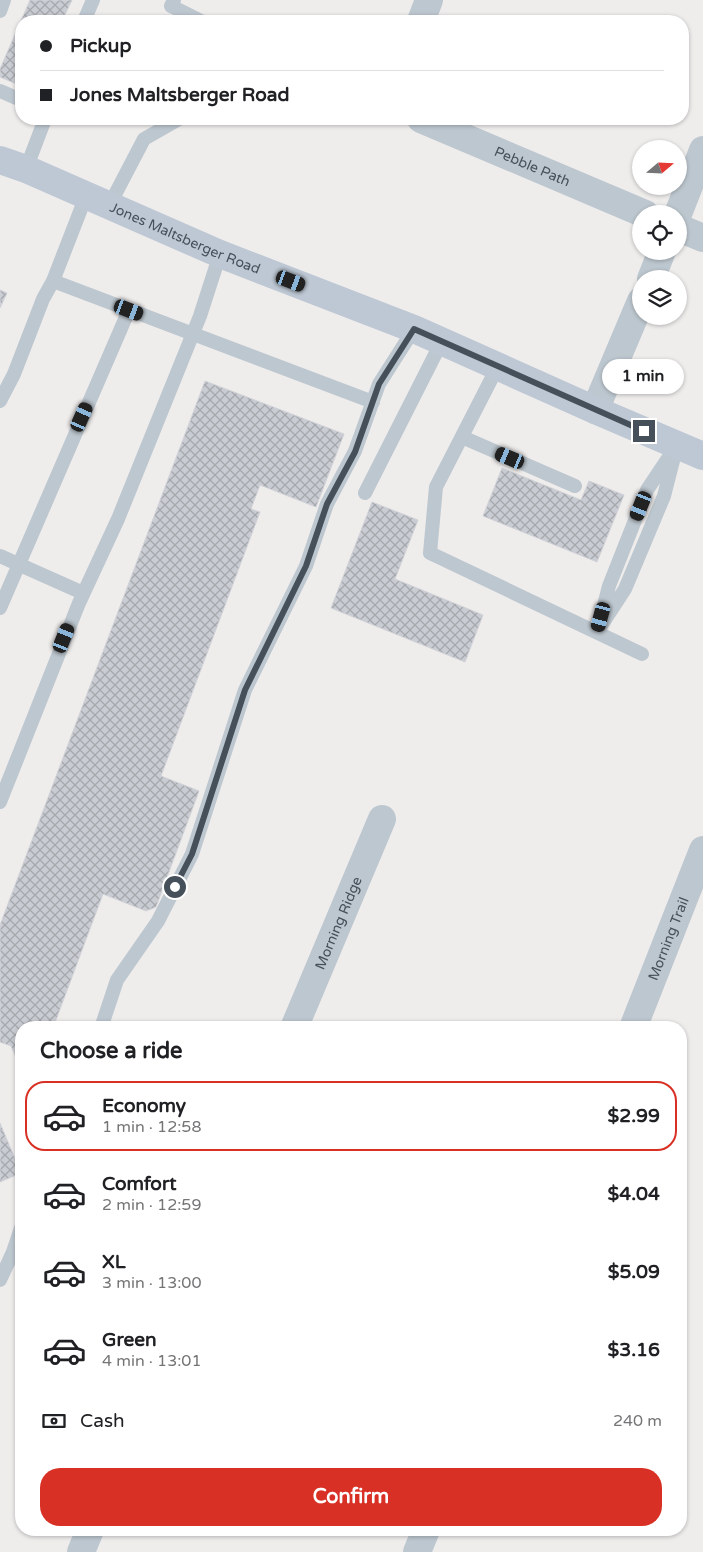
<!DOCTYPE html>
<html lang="en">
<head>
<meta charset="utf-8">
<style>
  :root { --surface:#fff; --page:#f6f6f6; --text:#202124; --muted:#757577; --line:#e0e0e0; --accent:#d93025 }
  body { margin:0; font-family:"Varela Round",sans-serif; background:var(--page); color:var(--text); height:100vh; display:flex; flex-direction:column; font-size:19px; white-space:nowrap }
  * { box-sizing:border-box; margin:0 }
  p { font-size:16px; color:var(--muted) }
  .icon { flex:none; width:28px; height:28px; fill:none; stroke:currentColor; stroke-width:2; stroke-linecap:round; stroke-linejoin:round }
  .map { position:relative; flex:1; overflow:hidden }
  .panel { position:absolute; left:15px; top:1021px; width:672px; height:515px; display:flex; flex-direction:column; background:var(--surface); border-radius:20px; box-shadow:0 1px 4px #0004 }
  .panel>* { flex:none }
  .hud { position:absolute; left:15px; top:15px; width:674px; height:110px; border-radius:20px; box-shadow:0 1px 4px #0004; display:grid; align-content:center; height:110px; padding:0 25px; background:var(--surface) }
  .needle { width:32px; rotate:71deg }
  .tools { position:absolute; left:632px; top:140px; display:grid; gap:10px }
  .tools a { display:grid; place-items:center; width:55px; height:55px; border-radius:50%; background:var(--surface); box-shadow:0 1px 4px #0004; font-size:25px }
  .end { position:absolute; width:22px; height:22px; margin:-11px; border:6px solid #45505a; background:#fff; box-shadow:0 0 0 2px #fff }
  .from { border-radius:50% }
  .bubble { position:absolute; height:35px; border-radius:18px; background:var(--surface); box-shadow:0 1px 4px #0004; font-size:16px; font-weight:700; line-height:35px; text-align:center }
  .car { position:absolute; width:15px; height:30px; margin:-15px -8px; border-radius:6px; box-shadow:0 0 4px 1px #0007; background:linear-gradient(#222 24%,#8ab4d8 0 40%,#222 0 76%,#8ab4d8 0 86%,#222 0) }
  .hud b { display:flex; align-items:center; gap:18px; height:48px; font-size:19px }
  .hud b+b { border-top:1px solid var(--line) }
  .hud i { width:12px; height:12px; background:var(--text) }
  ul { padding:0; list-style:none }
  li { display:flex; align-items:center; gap:15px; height:70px; margin:0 10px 8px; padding:0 15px; border:2px solid transparent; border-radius:20px }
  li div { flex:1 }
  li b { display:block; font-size:19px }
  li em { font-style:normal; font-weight:700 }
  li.active { border-color:var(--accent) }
  li>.icon { width:45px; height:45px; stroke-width:1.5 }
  h2 { padding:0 25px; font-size:22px; line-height:60px }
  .pay { display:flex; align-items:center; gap:12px; height:55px; padding:0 25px; font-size:19px }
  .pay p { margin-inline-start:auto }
  .button { display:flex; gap:10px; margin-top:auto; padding:10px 25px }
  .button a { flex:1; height:58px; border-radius:20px; background:var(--accent); color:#fff; font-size:20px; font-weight:700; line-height:58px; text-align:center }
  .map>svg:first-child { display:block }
  .building { fill:url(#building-cross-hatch); stroke:#d1d3d8 }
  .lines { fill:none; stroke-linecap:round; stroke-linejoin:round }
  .lane { stroke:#bdc7cf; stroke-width:14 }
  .street { stroke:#bdc7cf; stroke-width:28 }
  .secondary { stroke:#bdc8d4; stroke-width:28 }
  .route { stroke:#45505a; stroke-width:6 }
  .labels { text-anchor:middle; stroke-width:5; stroke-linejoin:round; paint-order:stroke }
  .street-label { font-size:14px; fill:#45505a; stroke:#fff }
</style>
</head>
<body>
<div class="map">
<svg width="703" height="1552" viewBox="0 0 703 1552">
  <defs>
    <pattern id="building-cross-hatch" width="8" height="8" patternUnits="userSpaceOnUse" patternTransform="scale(1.25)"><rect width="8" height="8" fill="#c9ccd2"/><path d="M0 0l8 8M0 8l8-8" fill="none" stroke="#a5a8ad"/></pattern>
  </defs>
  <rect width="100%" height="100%" fill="#efecec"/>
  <path class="building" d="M 30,0 L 72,0 L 62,21 L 21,21 L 21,86 L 0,77 L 0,69 Z
    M 0,290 L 7,293 L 0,308 Z
    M 205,381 L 344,434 L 316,507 L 260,485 L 251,509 L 260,512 L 161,776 L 199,791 L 156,907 L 146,911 L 103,894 L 53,1028 L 21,1028 L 21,1065 L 19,1064 L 11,1046 L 0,1042 L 0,925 Z
    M 502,468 L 581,500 L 589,481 L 624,495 L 597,562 L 483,516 Z
    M 372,502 L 418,520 L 395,579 L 483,615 L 465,662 L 331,608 Z
    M 0,1123 L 21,1173 L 0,1182 Z"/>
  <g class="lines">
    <path class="lane" d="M 174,0 L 171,6 L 201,21
      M 0,11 L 4,0
      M 84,21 L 93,0
      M 0,91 L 21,100
      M 26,169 L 45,119
      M 109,206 L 144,139 L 179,119
      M 53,281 L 373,402
      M 498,366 L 436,487 L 430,553 L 642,654
      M 0,401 L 14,374 L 43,299 L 53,281 L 86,196
      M 462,437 L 575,486
      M 677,445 L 664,496 L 625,589 L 597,632 L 609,586 L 647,490 Z
      M 365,493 L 442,341
      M 0,556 L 83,593
      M 0,608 L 129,310
      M 0,802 L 79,603 L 118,519 L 200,316 L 220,254
      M 101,1028 L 117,980 L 158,921 L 192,854 L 245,690 L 306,566 L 327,504 L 355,451 L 379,384 L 414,329
      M 0,1280 L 13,1252 L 21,1228"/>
    <g class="street">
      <path d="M 421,21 L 429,0"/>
      <path id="s1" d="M 421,119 L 645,214"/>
      <path d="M 678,214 L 703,150"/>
      <path d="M 679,228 L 703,238"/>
      <path d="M 651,279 L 662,251"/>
      <path d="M 595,410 L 641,301"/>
      <path id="s2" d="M 294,1028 L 382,819"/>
      <path id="s3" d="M 633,1028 L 703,850"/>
      <path d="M 81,1552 L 90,1530"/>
      <path d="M 417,1552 L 426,1530"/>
    </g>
    <path class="secondary" id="s4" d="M 0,160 L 26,169 L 220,254 L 414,329 L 595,410 L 703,456"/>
  </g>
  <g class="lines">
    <path class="route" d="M 175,887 L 192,854 L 245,690 L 306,566 L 327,504 L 355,452 L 379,384 L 414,329 L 644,431"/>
  </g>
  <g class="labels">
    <g class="street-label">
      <text dy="5" stroke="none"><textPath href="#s1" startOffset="121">Pebble Path</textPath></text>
      <text dy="5" stroke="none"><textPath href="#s4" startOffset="201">Jones Maltsberger Road</textPath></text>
      <text dy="5" stroke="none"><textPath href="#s2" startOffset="114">Morning Ridge</textPath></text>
      <text dy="5" stroke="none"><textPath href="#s3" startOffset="96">Morning Trail</textPath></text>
    </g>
  </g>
</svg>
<div class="tools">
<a><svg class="needle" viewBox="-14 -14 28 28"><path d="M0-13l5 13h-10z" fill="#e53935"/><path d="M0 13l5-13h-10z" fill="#757577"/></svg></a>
<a><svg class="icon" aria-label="locate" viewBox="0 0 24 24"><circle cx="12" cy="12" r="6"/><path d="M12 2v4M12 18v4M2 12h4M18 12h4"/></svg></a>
<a><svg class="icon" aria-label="layers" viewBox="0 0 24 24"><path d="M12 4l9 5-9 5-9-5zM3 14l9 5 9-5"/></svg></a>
</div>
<i class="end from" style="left:175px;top:887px"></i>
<i class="end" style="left:644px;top:431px"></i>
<div class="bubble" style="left:602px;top:359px;width:82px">1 min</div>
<i class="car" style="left:291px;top:281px;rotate:111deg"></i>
<i class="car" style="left:129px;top:310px;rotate:111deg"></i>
<i class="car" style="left:82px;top:417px;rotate:24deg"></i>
<i class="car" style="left:510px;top:458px;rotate:293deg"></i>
<i class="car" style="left:641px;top:506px;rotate:202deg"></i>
<i class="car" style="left:601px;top:617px;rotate:195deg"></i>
<i class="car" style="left:64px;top:638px;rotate:22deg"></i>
<div class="hud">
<b><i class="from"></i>Pickup</b>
<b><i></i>Jones Maltsberger Road</b>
</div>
<section class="panel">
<h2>Choose a ride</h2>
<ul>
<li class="active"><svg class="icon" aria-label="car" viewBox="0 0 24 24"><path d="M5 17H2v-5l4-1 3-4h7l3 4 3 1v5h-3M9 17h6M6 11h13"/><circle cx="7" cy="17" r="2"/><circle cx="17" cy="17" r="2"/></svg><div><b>Economy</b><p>1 min · 12:58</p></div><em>$2.99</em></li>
<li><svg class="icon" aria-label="car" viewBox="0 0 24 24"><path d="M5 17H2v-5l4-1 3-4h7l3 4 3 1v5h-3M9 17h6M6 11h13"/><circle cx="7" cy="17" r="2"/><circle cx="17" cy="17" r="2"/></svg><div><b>Comfort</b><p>2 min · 12:59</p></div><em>$4.04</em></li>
<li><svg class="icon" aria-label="car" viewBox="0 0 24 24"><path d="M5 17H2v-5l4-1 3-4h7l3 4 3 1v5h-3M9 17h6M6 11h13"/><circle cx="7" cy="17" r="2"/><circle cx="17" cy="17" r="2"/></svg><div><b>XL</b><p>3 min · 13:00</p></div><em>$5.09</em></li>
<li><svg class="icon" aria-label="car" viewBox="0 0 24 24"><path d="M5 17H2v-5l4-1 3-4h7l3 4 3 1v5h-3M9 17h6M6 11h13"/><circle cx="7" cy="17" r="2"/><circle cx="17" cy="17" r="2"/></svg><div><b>Green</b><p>4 min · 13:01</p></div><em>$3.16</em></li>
</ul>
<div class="pay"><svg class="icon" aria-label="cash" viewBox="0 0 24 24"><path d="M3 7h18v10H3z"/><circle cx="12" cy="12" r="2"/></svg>Cash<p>240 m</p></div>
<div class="button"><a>Confirm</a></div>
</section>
</div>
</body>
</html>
